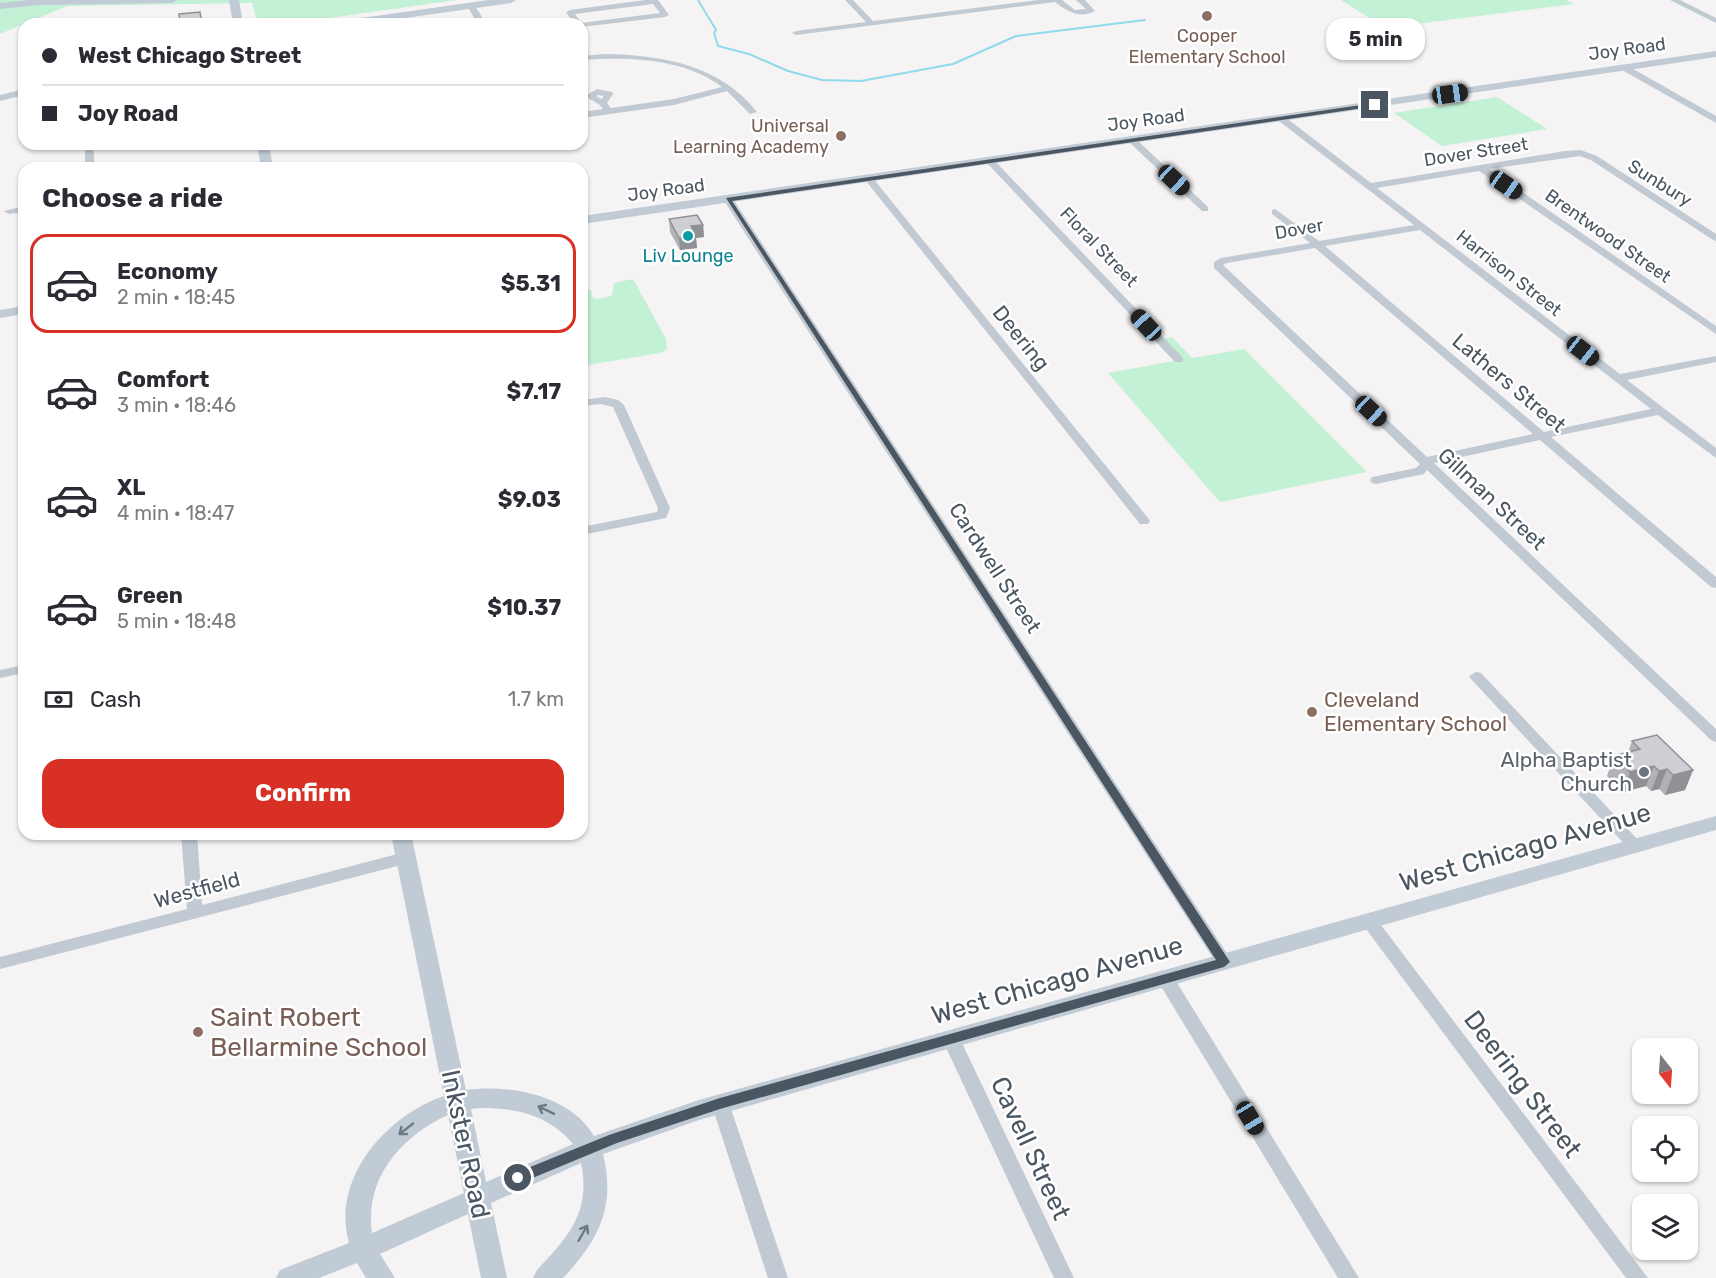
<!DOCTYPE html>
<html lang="en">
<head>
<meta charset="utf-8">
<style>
  :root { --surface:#fff; --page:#f2f2f3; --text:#2b2b33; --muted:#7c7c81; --line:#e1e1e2; --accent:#d93025 }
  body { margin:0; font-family:Rubik,sans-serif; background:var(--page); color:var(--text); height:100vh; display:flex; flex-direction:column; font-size:22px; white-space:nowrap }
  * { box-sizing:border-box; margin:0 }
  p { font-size:20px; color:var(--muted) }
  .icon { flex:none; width:33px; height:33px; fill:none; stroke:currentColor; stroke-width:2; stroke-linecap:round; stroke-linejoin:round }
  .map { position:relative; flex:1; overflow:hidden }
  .drawer { position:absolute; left:18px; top:162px; width:570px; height:678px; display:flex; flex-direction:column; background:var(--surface); border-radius:18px; box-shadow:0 2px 4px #0004 }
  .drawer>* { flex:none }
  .hud { position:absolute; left:18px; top:18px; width:570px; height:132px; border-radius:18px; box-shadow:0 2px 4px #0004; display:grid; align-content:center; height:132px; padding:0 24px; background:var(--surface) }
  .needle { width:39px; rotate:163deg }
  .buttons { position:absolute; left:1632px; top:1038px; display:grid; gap:12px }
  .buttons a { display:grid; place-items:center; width:66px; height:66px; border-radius:12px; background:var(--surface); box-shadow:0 2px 4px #0004; font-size:30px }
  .end { position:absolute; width:27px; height:27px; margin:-14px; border:8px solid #4a5661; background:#fff; box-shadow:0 0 0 3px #fff }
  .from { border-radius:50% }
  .bubble { position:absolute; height:42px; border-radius:18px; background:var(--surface); box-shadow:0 2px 4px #0004; font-size:20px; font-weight:700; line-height:42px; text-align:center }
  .car { position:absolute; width:18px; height:36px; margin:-18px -9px; border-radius:8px; box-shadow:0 0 4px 2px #0007; background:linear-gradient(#222 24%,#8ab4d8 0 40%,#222 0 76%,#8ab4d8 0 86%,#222 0) }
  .hud b { display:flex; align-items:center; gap:21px; height:57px; font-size:22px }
  .hud b+b { border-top:2px solid var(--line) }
  .hud i { width:15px; height:15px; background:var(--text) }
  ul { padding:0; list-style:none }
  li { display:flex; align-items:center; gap:18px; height:99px; margin:0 12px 9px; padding:0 12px; border:3px solid transparent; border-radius:18px }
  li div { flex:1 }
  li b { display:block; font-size:22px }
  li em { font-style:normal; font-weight:700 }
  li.on { border-color:var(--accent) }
  li>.icon { width:54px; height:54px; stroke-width:1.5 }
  h2 { padding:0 24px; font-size:27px; line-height:72px }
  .pay { display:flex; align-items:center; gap:15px; height:66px; padding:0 24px; font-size:22px }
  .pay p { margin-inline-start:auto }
  .primary-button { display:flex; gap:12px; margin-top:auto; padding:12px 24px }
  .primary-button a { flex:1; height:69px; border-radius:18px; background:var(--accent); color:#fff; font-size:24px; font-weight:700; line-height:69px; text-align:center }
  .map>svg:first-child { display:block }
  .green { fill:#c3f1d5 }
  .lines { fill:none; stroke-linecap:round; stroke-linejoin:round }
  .stream { stroke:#90daee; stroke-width:2 }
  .street { fill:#c1cad2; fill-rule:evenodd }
  .secondary { fill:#c1cbd6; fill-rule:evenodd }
  .wall { fill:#b0b2b7 }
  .shaded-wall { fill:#909195 }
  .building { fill:#cdcfd5; stroke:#909195; stroke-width:1.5 }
  .oneway { stroke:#6e7984 }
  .route { fill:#4a5661 }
  .education-dot { fill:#8d6e63; stroke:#fff; stroke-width:2 }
  .culture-dot { fill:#0f9aa8; stroke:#fff; stroke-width:2 }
  .worship-dot { fill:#6b7280; stroke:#fff; stroke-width:2 }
  .labels { text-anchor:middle; stroke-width:5; stroke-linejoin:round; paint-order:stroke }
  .far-education-label { font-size:18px; fill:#785e54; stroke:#fff }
  .far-street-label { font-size:18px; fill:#4a5661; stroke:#fff }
  .far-culture-label { font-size:18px; fill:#0d838f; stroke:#fff }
  .street-label { font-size:21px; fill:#4a5661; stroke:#fff }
  .education-label { font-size:21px; fill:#785e54; stroke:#fff; text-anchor:start }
  .worship-label { font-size:21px; fill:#5b616d; stroke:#fff; text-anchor:end }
  .near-street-label { font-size:26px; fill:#4a5661; stroke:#fff }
  .near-education-label { font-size:26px; fill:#785e54; stroke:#fff; text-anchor:start }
</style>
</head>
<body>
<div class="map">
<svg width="1716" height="1278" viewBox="0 0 1716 1278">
  <rect width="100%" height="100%" fill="#f5f3f3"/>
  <path class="green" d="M 0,0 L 458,0 L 285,24 L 258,24 L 252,3 L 67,6 L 0,34 Z
    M 1341,0 L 1567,0 L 1574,4 L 1385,28 Z
    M 1497,97 L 1547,129 L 1442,146 L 1394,113 Z
    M 633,279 L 666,339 L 667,349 L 660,353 L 582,366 L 582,288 L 591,290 L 592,297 L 596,299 L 612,296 L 614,283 Z
    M 1172,337 L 1192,358 L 1244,349 L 1367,472 L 1220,502 L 1108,373 L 1179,360 L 1160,339 Z"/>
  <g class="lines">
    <path class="stream" d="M 698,0 L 716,30 L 714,33 L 718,46 L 749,54 L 788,71 L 822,80 L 861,81 L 953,64 L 1016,36 L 1145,20"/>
    <path class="street" d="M 645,0 L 658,0 L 669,15 L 665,17 L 582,27 L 582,24 L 574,24 L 566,12 L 570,10 ZM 653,4 L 660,13 L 581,23 L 575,14 Z
      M 845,0 L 853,0 L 873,21 L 1038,0 L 1062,0 L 1075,10 L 1086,9 L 1076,0 L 1085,0 L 1095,11 C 1080,19 1068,12 1055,2 L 796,35 L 792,33 L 796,31 L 866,22 Z
      M 1670,0 L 1680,0 L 1716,18 L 1716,23 Z
      M 471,4 L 474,4 L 486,24 L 478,24 L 467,6 Z
      M 605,54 C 663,55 720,65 757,112 L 750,114 L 727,91 L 674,105 L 582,118 L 582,112 L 603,109 L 600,105 L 585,96 L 597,89 L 612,92 L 613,94 L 607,103 L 611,108 L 674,99 L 722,87 C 683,58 629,57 582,60 L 582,56 ZM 598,95 L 604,96 L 601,99 L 596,96 Z
      M 1622,66 L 1628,66 L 1716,116 L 1716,123 L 1622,70 Z
      M 1279,117 L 1285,117 L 1371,183 L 1565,151 L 1581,150 L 1597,156 L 1716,234 L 1716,241 L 1713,240 L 1591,160 L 1580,156 L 1489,169 L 1716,326 L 1716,334 L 1479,171 L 1377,188 L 1620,374 L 1716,356 L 1716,362 L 1627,380 L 1716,448 L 1716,458 L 1658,415 L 1551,437 L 1716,577 L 1716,588 L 1711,587 L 1540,440 L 1434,463 L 1716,729 L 1716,742 L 1711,740 L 1427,470 L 1424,474 L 1376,484 L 1372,483 L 1370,480 L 1372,477 L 1416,468 L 1420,464 L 1214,268 L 1214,262 L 1221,258 L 1310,243 L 1272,214 L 1272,210 L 1275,209 L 1319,241 L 1414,225 L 1279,121 ZM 1420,230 L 1651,409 L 1544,432 L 1325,246 ZM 1315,248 L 1533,434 L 1427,457 L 1223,265 L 1227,263 Z
      M 1129,138 L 1135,138 L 1208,207 L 1208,211 L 1202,211 L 1129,142 Z
      M 85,144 L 93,144 L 95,168 L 85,168 Z
      M 987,159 L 993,159 L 1183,358 L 1183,362 L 1175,362 L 987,163 Z
      M 866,177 L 872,177 L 1148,518 L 1150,521 L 1148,524 L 1140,524 L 866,181 Z
      M 728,196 L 733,199 L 1230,958 L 1232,962 L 1230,966 L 1224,968 L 1218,966 L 723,199 Z
      M 24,206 L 24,212 L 9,214 L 4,211 Z
      M 605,397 L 618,400 L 624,405 L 670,508 L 666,518 L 582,535 L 582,527 L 657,512 L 658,508 L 613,407 L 601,404 L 582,406 L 582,400 Z
      M 24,665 L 24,673 L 0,678 L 0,670 Z
      M 1476,672 L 1481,673 L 1639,841 L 1642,845 L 1639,849 L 1629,849 L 1471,679 L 1469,676 Z
      M 181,834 L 197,834 L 202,905 L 405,852 L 410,854 L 413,858 L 410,862 L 405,864 L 0,969 L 0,957 L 187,909 Z
      M 1369,915 L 1375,917 L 1648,1278 L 1626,1278 L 1363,925 L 1361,921 L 1363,917 Z
      M 1165,972 L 1171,973 L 1359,1278 L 1338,1278 L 1159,983 L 1157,978 L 1159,973 Z
      M 951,1032 L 957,1034 L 960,1039 L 1074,1278 L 1054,1278 L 942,1039 L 945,1034 Z
      M 720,1096 L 726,1098 L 729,1103 L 788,1278 L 768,1278 L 711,1103 L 714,1098 Z"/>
    <path class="secondary" d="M 29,0 L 177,0 L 172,3 L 39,5 L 0,9 L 0,3 Z
      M 229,0 L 239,0 L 243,24 L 233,24 Z
      M 489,0 L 516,0 L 511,3 L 362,24 L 335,24 L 340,21 Z
      M 1716,51 L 1716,57 L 582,224 L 582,216 Z
      M 24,89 L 24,95 L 0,101 L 0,95 Z
      M 257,144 L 269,144 L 273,168 L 261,168 Z
      M 24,306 L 24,314 L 0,318 L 0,310 Z
      M 1716,816 L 1716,830 L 699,1120 L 603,1154 C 616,1206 599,1240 563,1278 L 533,1278 L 537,1270 C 569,1236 591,1212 581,1163 L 491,1203 L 507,1278 L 481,1278 L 468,1214 L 380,1254 L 395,1278 L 366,1278 L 357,1263 L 319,1278 L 276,1278 L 280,1270 L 349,1243 C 331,1178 386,1116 444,1096 L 391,834 L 411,834 L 466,1090 C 510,1084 570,1095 594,1136 L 699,1100 ZM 480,1108 C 517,1108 549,1115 573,1144 L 486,1182 L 471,1109 ZM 448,1115 L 464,1193 L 372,1233 C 364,1179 401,1136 448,1115 Z"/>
  </g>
  <path class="wall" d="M 669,219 L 703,225 L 704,237 L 696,238 L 697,248 L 680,250 L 670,232 Z
    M 1632,741 L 1693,770 L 1685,790 L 1665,795 L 1659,789 L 1651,791 L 1646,786 L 1623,792 L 1607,776 L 1614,756 L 1628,752 Z"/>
  <path class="shaded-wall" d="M 703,225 L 704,237 L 696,238 L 697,248 L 680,250 L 679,238 L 691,226 Z
    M 1654,766 L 1646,786 L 1623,792 L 1630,772 Z
    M 1667,769 L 1659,789 L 1651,791 L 1659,771 Z
    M 1693,770 L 1685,790 L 1665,795 L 1673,775 Z"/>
  <path class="building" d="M 200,12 L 202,24 L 180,24 L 179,14 Z
    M 697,215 L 703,225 L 691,226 L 696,235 L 679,238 L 669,219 Z
    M 1657,735 L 1693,770 L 1673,775 L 1667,769 L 1659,771 L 1654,766 L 1630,772 L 1614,756 L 1640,749 L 1632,741 Z"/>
  <defs><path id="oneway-shaft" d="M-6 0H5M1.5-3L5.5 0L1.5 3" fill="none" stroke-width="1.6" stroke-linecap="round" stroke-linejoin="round" transform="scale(1.5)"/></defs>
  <g class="oneway">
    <use href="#oneway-shaft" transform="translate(546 1110) rotate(-154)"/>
    <use href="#oneway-shaft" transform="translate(406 1129) rotate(142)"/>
    <use href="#oneway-shaft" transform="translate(583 1233) rotate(-60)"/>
  </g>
  <path class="route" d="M 1375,103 L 1377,106 L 732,201 L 1230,962 L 1224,967 L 720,1109 L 617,1143 L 518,1184 L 513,1182 L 511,1178 L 513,1174 L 609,1135 L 720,1098 L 1216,960 L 726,198 Z"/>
  <g class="education-dot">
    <circle cx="1207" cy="16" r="6"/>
    <circle cx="841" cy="136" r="6"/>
    <circle cx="1312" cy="712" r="6"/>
    <circle cx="198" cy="1032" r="6"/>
  </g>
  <circle class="culture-dot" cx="688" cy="236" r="6"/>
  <circle class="worship-dot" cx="1644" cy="772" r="6"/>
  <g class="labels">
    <g class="far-education-label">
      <text x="1207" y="42">Cooper<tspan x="1207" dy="21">Elementary School</tspan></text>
      <text x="829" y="132" text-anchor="end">Universal<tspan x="829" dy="21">Learning Academy</tspan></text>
    </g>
    <g class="far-street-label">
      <text transform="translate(1627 49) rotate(-8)" y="6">Joy Road</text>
      <text transform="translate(1146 120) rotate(-8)" y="6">Joy Road</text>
      <text transform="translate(1476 152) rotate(-9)" y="6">Dover Street</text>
      <text transform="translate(1660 183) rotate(32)" y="6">Sunbury</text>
      <text transform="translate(666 190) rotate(-8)" y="6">Joy Road</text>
      <text transform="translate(1299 229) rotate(-10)" y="6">Dover</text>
      <text transform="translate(1608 236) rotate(35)" y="6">Brentwood Street</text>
      <text transform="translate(1099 247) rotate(46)" y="6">Floral Street</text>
      <text transform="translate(1509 273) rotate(38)" y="6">Harrison Street</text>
    </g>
    <g class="far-culture-label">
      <text x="688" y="262">Liv Lounge</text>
    </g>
    <g class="street-label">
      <text transform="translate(1021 338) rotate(51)" y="7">Deering</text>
      <text transform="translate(1509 383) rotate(40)" y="7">Lathers Street</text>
      <text transform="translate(1492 499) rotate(43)" y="7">Gillman Street</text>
      <text transform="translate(995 568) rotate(57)" y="7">Cardwell Street</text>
      <text transform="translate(197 890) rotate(-15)" y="7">Westfield</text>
    </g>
    <g class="education-label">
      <text x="1324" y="707">Cleveland<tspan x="1324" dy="24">Elementary School</tspan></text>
    </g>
    <g class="worship-label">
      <text x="1632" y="767">Alpha Baptist<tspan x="1632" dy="24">Church</tspan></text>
    </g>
    <g class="near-street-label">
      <text transform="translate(1525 847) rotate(-16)" y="9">West Chicago Avenue</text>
      <text transform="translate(1057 980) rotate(-16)" y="9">West Chicago Avenue</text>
      <text transform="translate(1523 1084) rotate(53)" y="9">Deering Street</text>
      <text transform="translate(466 1144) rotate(78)" y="9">Inkster Road</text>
      <text transform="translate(1031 1148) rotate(65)" y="9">Cavell Street</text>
    </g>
    <g class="near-education-label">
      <text x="210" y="1026">Saint Robert<tspan x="210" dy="30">Bellarmine School</tspan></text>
    </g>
  </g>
</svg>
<div class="buttons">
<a><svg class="needle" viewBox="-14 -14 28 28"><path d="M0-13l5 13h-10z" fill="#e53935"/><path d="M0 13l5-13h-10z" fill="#7c7c81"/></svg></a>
<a><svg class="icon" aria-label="locate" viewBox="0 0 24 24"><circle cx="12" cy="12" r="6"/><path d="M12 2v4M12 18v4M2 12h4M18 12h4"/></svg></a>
<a><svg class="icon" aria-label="layers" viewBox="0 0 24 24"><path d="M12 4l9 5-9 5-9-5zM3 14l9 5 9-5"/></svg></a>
</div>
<i class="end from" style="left:518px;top:1178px"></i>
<i class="end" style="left:1375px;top:105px"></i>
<div class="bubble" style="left:1326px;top:18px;width:99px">5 min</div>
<i class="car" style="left:1450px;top:94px;rotate:82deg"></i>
<i class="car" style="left:1174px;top:180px;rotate:133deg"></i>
<i class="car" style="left:1506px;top:185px;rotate:125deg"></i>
<i class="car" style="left:1146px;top:325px;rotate:317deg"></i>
<i class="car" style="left:1583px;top:351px;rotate:128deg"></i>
<i class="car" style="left:1371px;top:411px;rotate:133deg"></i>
<i class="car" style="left:1250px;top:1118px;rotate:149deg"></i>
<div class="hud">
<b><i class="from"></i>West Chicago Street</b>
<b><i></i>Joy Road</b>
</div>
<section class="drawer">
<h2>Choose a ride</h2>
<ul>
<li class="on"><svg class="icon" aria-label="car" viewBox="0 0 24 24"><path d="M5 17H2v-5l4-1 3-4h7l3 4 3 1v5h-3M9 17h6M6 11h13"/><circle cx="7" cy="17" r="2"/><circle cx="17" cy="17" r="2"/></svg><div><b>Economy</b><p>2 min · 18:45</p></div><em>$5.31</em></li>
<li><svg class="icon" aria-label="car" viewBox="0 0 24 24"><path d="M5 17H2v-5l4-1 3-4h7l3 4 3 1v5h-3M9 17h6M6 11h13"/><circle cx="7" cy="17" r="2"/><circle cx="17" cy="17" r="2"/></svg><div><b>Comfort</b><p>3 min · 18:46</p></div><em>$7.17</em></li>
<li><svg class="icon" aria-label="car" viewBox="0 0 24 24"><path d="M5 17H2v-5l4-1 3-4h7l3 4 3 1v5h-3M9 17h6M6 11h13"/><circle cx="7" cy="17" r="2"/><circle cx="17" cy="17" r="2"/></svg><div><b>XL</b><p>4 min · 18:47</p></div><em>$9.03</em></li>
<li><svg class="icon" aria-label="car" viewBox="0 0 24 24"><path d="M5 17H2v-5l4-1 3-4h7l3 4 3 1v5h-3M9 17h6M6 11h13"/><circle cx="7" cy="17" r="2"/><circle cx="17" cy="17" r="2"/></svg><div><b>Green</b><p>5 min · 18:48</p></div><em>$10.37</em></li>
</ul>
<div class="pay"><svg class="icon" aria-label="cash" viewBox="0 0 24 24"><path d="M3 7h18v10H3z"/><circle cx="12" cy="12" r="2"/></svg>Cash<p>1.7 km</p></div>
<div class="primary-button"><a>Confirm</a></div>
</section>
</div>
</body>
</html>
